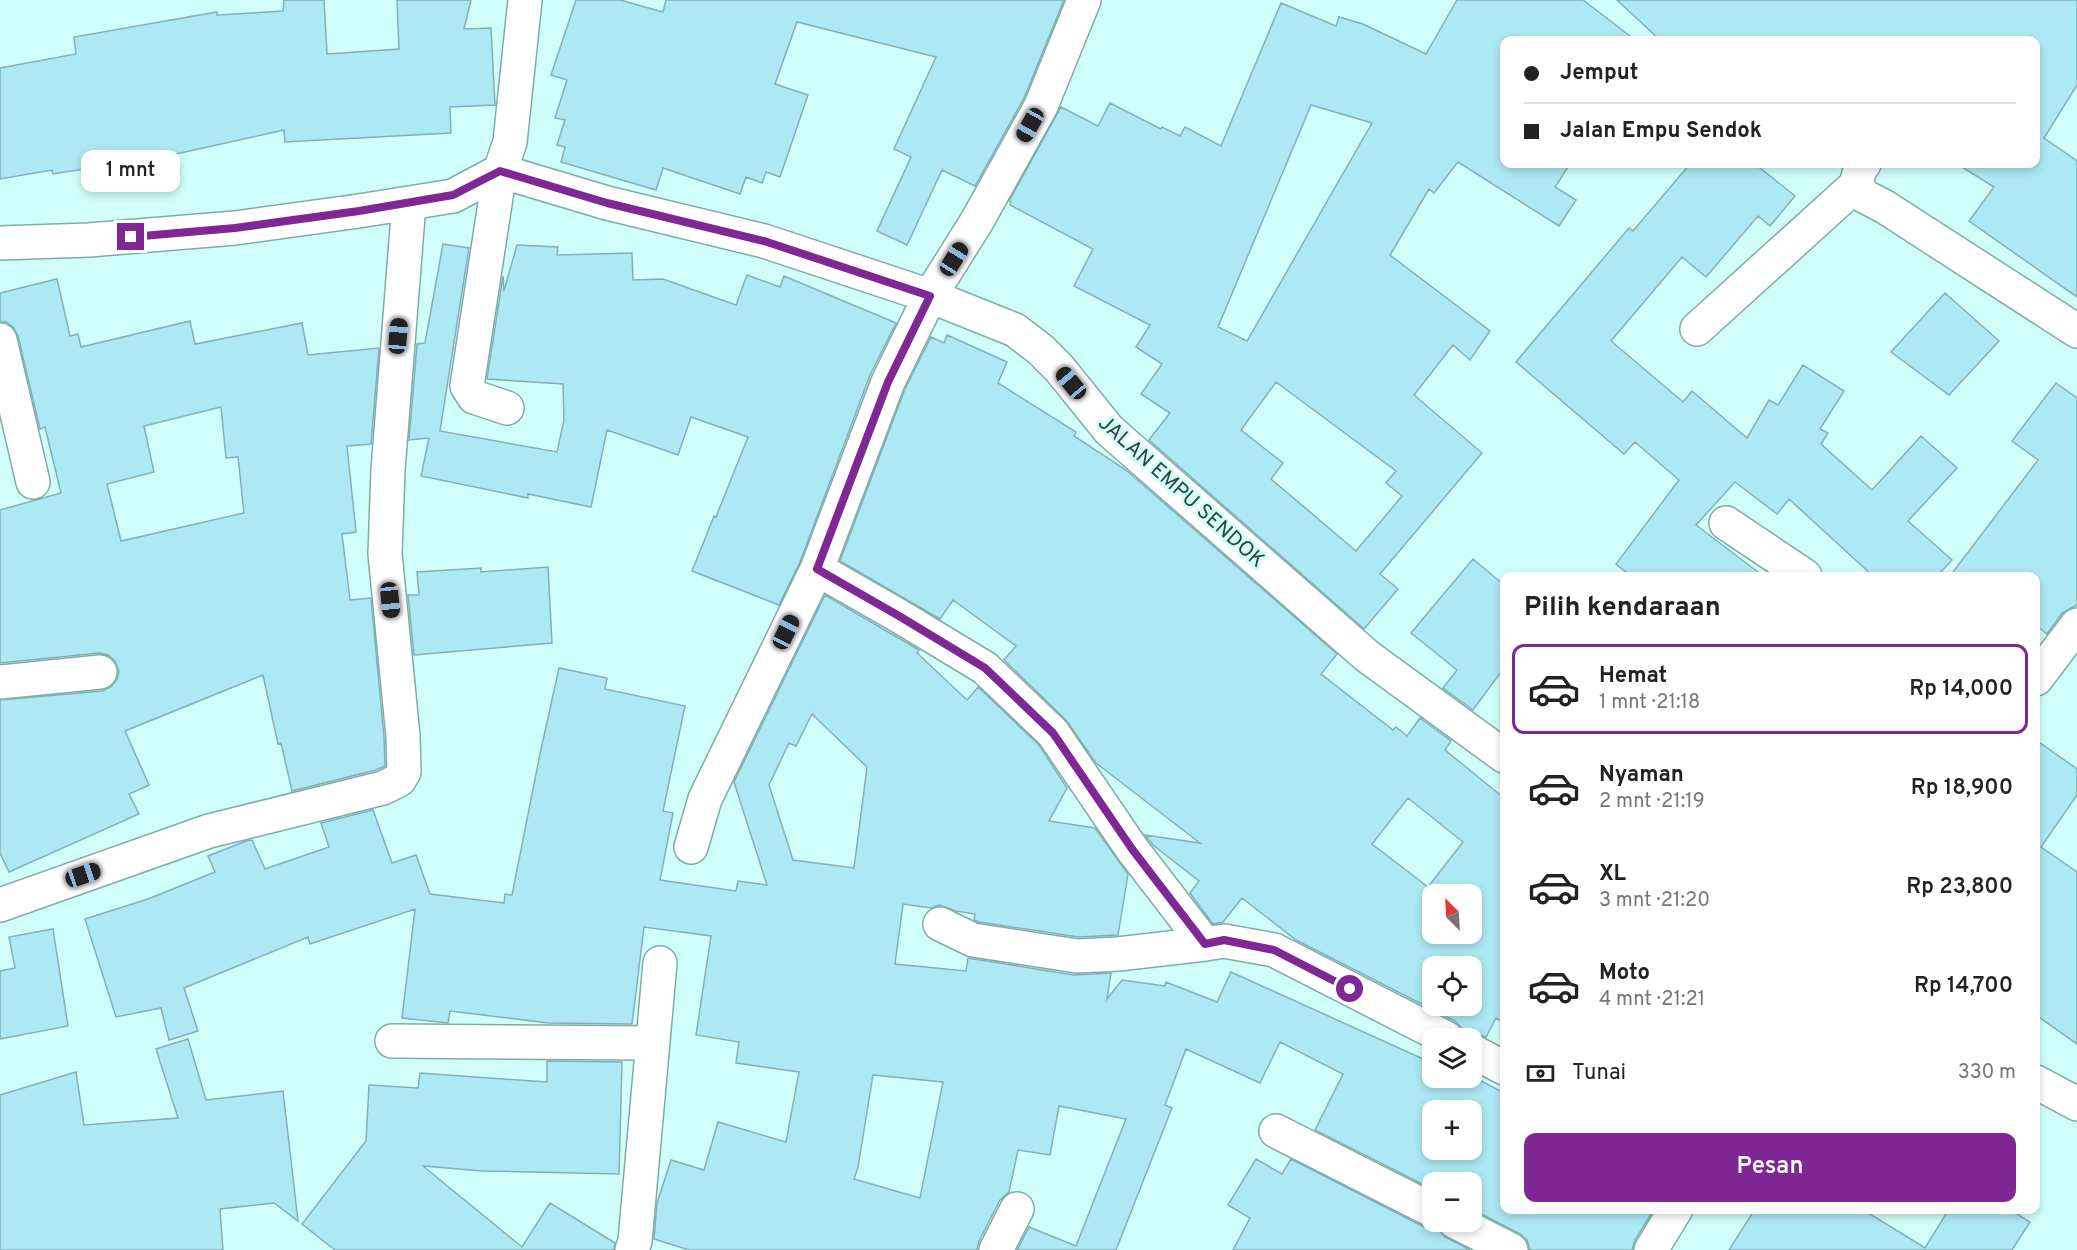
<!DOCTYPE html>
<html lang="id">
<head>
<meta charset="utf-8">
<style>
  :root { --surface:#fff; --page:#f2f2f2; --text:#222; --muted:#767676; --line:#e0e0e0; --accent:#7f2795 }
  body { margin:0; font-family:Overpass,sans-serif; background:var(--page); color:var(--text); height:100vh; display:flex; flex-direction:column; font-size:22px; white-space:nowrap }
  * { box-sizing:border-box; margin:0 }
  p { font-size:20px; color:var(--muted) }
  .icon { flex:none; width:33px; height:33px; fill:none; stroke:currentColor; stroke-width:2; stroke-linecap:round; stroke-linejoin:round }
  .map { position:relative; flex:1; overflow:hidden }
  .side { position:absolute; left:1500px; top:572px; width:540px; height:642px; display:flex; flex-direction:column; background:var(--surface); border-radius:12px; box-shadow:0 3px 9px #0003 }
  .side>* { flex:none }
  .hud { position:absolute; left:1500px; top:36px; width:540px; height:132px; border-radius:12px; box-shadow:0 3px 9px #0003; display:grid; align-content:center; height:132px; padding:0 24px; background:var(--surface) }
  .needle { width:39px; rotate:336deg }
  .controls { position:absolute; left:1422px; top:884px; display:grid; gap:12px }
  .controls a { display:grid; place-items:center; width:60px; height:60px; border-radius:12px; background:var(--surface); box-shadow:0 3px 9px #0003; font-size:30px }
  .end { position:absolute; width:27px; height:27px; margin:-14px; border:8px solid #7f2795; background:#fff; box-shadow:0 0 0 3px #fff }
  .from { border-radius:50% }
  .bubble { position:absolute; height:42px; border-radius:12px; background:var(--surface); box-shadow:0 3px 9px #0003; font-size:20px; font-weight:600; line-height:42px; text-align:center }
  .car { position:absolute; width:18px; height:36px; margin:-18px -9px; border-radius:8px; box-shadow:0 0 4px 2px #0007; background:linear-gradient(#222 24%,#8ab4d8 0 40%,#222 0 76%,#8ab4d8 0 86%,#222 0) }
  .hud b { display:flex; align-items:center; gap:21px; height:57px; font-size:22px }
  .hud b+b { border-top:2px solid var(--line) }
  .hud i { width:15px; height:15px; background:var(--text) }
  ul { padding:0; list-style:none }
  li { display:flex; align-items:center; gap:18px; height:90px; margin:0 12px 9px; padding:0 12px; border:3px solid transparent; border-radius:12px }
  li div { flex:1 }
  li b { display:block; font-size:22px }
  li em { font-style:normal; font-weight:600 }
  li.on { border-color:var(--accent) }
  li>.icon { width:54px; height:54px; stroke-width:1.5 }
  h2 { padding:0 24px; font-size:27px; line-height:72px }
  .pay { display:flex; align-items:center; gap:15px; height:66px; padding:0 24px; font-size:22px }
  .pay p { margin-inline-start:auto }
  .cta { display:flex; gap:12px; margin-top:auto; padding:12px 24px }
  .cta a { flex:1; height:69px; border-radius:12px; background:var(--accent); color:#fff; font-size:24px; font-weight:600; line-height:69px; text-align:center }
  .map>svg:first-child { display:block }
  .building { fill:#ade8f5; stroke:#84afb9; stroke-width:1.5; fill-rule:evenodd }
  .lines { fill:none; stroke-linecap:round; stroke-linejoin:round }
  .minor-casing { stroke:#7faca6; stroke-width:36 }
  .minor { stroke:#fff; stroke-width:33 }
  .route { stroke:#7f2795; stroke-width:8 }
  .labels { text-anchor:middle; stroke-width:6; stroke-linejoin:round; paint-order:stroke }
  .street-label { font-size:21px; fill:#2e403e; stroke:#d0fff9 }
</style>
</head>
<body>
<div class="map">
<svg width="2077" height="1250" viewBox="0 0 2077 1250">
  <rect width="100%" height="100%" fill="#d0fff9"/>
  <path class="building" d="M 284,0 L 324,0 L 327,54 L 399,49 L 397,0 L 471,0 L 464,29 L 491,28 L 495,105 L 450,107 L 451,133 L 285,142 L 284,130 L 167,156 L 53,174 L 52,170 L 0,179 L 0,68 L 76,54 L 74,37 L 217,12 L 217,15 L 283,11 Z
    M 576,0 L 620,0 L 663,12 L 666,0 L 1064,0 L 1024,98 L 975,186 L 942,170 L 907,245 L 877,231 L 911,157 L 894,149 L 936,57 L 797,22 L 775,84 L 808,95 L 780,177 L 766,172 L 762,183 L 746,177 L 740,194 L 663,168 L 656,190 L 561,162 L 565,147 L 557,145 L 565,120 L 555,118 L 567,80 L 551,75 Z
    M 1457,0 L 1583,0 L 1635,40 L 1504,40 L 1504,164 L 1570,164 L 1555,187 L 1576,200 L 1559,226 L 1458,162 L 1434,193 L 1429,189 L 1390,255 L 1490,331 L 1470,360 L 1453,345 L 1414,395 L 1482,453 L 1380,574 L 1398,589 L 1364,629 L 1149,440 L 1170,413 L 1141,394 L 1162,364 L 1136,347 L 1150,325 L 1074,286 L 1093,249 L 1010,205 L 1011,202 L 1009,201 L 1061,107 L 1098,126 L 1110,103 L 1161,129 L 1162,127 L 1180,136 L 1185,127 L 1221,146 L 1281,3 L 1336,26 L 1339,17 L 1363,24 L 1426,54 ZM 1311,105 L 1372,123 L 1247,341 L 1218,327 ZM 1276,382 L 1396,471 L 1386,483 L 1402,496 L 1356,551 L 1271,479 L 1283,463 L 1241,430 Z
    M 1617,0 L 2077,0 L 2077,85 L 2044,138 L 2077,161 L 2077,297 L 1969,221 L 1994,187 L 1957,164 L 2036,164 L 2036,40 L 1660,40 Z
    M 1690,164 L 1755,164 L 1795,196 L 1770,226 L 1758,216 L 1706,277 L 1682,257 L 1611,341 L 1683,402 L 1692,391 L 1747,438 L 1769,400 L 1778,405 L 1803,365 L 1844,391 L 1820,429 L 1828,433 L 1821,444 L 1872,490 L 1921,436 L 1957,468 L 1908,521 L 1952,560 L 1937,576 L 1873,576 L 1789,499 L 1777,514 L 1735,482 L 1696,525 L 1763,576 L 1631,576 L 1616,564 L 1679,480 L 1635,442 L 1624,454 L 1516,362 L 1629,228 L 1633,231 Z
    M 443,244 L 469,248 L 440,431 L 557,452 L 564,420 L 563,384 L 487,379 L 503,276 L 504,291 L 517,245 L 558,247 L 557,255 L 632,253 L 633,280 L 663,279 L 736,305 L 747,275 L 780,287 L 784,276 L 896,323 L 870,375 L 800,562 L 779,605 L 692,571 L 714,516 L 716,517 L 748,437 L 691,417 L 678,455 L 607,430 L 591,507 L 528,494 L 528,498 L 421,476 L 429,438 L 409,440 L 417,344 L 425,343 Z
    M 57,279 L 70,336 L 78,334 L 81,347 L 190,321 L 195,344 L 302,323 L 308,355 L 379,348 L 371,444 L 347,446 L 356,532 L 342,534 L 350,600 L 371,598 L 384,737 L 385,766 L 376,770 L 292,791 L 281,743 L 278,744 L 263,675 L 125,731 L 149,785 L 129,794 L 139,814 L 9,872 L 0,853 L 0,700 L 102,691 L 111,687 L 117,679 L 119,671 L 115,661 L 108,655 L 99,653 L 0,663 L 0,510 L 61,493 L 45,427 L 40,429 L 18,336 L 13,327 L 6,322 L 0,322 L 0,293 ZM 221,407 L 226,458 L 238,457 L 244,513 L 121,541 L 107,484 L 154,472 L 144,426 Z
    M 1945,293 L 1999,341 L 1949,395 L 1891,352 Z
    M 947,335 L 1007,362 L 998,383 L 1076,432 L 1074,436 L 1126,470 L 1337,654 L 1321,674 L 1393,730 L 1396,727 L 1407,736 L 1420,718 L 1451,741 L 1445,750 L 1504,798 L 1504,1023 L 1496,1018 L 1486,1037 L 1472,1032 L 1464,1034 L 1461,1027 L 1455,1021 L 1296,940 L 1242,898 L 1223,922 L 1213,924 L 1190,893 L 1199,881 L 1153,845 L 1145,835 L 1200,843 L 1096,763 L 1066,720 L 1004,660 L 1016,646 L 953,600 L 940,619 L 840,561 L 905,389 L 931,337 L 944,343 ZM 1408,798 L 1463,842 L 1428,887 L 1372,844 ZM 1432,894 L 1472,894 L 1472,933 L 1432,933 ZM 1432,966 L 1472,966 L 1472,1005 L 1432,1005 Z
    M 2056,383 L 2077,398 L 2077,605 L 2062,613 L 2047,634 L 2036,625 L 2036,576 L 1950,576 L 2038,460 L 2012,441 Z
    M 1473,559 L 1504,585 L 1504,668 L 1473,710 L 1443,688 L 1457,670 L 1411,633 Z
    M 548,567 L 552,643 L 414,655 L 408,595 L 419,595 L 417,572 L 481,568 L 481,572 Z
    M 825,595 L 919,650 L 917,653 L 967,700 L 978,687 L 1039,745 L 1067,788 L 1049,821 L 1095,828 L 1128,874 L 1118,935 L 1078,937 L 979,922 L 974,920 L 975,914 L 956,911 L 939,905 L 931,908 L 903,904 L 895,964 L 966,971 L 968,958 L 1074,975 L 1111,973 L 1107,999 L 1122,980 L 1165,986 L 1166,982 L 1217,1002 L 1231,972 L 1432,1063 L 1432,1077 L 1472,1076 L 1504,1093 L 1504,1209 L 1654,1209 L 1635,1240 L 1632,1250 L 1530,1250 L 1527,1240 L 1520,1234 L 1472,1209 L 1472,1182 L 1432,1182 L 1432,1189 L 1315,1130 L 1343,1074 L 1280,1042 L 1260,1083 L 1186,1049 L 1165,1105 L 1172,1108 L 1116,1250 L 1017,1250 L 1029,1227 L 1076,1246 L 1126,1119 L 1059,1106 L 1050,1155 L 1018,1150 L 1009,1192 L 1000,1200 L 979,1241 L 977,1250 L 689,1250 L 654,1239 L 657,1203 L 671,1160 L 704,1170 L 718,1122 L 786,1142 L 799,1072 L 736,1063 L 739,1042 L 696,1035 L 711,936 L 644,927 L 632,1024 L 548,1023 L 450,1011 L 448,1023 L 402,1018 L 415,909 L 310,944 L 308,937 L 184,988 L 198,1031 L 169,1040 L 161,1008 L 116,1017 L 85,919 L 148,899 L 215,872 L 208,856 L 246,841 L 252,840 L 265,869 L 329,847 L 321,823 L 373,810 L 392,863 L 416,855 L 430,894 L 504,903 L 505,894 L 512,895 L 540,754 L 559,668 L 607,678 L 605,689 L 685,706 L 663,811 L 673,813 L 660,880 L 736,891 L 738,881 L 767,885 L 734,782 ZM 812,714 L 867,767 L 854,868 L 793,860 L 769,785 L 789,743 L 796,746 ZM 873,1075 L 943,1082 L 920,1198 L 854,1179 L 858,1167 ZM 1432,1110 L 1472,1110 L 1472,1149 L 1432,1149 Z
    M 2036,740 L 2077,769 L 2077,795 L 2041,847 L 2077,872 L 2077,1044 L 2036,1015 Z
    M 53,929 L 68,1026 L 0,1039 L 0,971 L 15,968 L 9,937 Z
    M 188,1039 L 206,1100 L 283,1091 L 298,1221 L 274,1203 L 220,1209 L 223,1250 L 0,1250 L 0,1095 L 76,1072 L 84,1125 L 178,1118 L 156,1049 Z
    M 547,1061 L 622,1062 L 619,1174 L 482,1171 L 423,1166 L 522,1247 L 550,1203 L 615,1243 L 614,1250 L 335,1250 L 302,1224 L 366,1141 L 369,1085 L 418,1088 L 420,1073 L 547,1082 Z
    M 1256,1159 L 1282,1174 L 1291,1159 L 1424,1227 L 1437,1228 L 1445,1237 L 1470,1250 L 1233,1250 L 1250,1218 L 1228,1205 Z
    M 1755,1209 L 1862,1209 L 1925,1248 L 1949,1209 L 2009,1209 L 2030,1222 L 2012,1250 L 1729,1250 Z"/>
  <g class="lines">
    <g class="minor-casing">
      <path id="minor" d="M 1864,164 L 1860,169 L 1856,185 L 1864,196 L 1885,207 L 2077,331
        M 0,243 L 89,240 L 235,228 L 359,211 L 453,196 L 500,171 L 607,203 L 764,241 L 930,296 L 1015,330 L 1041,350 L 1059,368 L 1109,430 L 1367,656 L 1504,756
        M 1697,329 L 1856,185
        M 0,340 L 33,482
        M 507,408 L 474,397 L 467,386 L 500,171 L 510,142 L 525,0
        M 1726,523 L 1805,576
        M 817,569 L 899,616 L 985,668 L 1053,733 L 1132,849 L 1205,944 L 1224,941 L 1274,950 L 1446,1038
        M 2036,679 L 2077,625
        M 0,682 L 100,672
        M 691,847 L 705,799 L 817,569 L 888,382 L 930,296 L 977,221 L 1041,106 L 1084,0
        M 0,905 L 209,831 L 383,788 L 399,780 L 404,772 L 403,736 L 385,554 L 388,470 L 409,203
        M 940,924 L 973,940 L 1077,956 L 1118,954 L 1205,944
        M 392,1041 L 652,1043
        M 1472,1051 L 1504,1068
        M 2036,1082 L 2077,1104
        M 1276,1131 L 1432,1210
        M 1454,1221 L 1511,1250
        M 632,1250 L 635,1241 L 660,963
        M 996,1250 L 1017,1209
        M 1651,1250 L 1676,1209"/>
    </g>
    <use href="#minor" class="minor"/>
  </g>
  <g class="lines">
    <path class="route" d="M 131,237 L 235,228 L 359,211 L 453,195 L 500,171 L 607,203 L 764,241 L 930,296 L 888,382 L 817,569 L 899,616 L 985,668 L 1053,733 L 1132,849 L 1205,944 L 1224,940 L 1274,950 L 1350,989"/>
  </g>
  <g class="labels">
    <g class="street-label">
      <text transform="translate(1182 491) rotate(42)" y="7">JALAN EMPU SENDOK</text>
    </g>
  </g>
</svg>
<div class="controls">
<a><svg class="needle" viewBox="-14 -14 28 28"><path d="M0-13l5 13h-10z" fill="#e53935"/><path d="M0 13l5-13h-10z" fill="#767676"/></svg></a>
<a><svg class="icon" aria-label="locate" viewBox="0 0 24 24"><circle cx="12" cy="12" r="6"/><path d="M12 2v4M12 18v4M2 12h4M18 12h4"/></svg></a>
<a><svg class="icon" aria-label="layers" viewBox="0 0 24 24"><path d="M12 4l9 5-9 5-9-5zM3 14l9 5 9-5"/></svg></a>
<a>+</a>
<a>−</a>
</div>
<i class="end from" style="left:1350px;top:989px"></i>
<i class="end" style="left:131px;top:237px"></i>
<div class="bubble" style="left:81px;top:150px;width:99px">1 mnt</div>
<i class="car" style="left:1030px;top:125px;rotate:209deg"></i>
<i class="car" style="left:954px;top:259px;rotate:32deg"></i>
<i class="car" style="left:398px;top:336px;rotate:5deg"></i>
<i class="car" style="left:1071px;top:383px;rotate:320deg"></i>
<i class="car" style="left:390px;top:600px;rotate:174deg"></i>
<i class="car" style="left:786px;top:632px;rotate:26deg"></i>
<i class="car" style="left:83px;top:875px;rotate:71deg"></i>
<div class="hud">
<b><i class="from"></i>Jemput</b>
<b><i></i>Jalan Empu Sendok</b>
</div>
<section class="side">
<h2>Pilih kendaraan</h2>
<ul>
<li class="on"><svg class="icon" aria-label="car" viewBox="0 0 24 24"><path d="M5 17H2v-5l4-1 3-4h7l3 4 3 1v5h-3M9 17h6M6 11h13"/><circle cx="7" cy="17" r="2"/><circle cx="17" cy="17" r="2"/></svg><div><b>Hemat</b><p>1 mnt · 21:18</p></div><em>Rp 14,000</em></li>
<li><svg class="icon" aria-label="car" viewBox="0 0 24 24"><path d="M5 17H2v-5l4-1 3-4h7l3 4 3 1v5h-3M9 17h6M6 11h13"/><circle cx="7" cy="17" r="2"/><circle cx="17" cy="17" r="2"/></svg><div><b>Nyaman</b><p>2 mnt · 21:19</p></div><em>Rp 18,900</em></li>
<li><svg class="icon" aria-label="car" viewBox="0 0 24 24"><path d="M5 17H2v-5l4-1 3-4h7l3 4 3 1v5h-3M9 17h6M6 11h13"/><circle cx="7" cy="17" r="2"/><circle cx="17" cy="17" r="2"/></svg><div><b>XL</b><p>3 mnt · 21:20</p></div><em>Rp 23,800</em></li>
<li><svg class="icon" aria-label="car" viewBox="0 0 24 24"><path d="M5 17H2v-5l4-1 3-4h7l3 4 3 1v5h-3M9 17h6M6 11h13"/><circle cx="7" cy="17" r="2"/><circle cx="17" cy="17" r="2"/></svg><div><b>Moto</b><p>4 mnt · 21:21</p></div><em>Rp 14,700</em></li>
</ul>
<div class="pay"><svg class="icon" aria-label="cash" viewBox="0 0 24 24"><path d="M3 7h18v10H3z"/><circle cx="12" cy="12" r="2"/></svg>Tunai<p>330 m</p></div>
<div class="cta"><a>Pesan</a></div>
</section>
</div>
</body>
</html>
